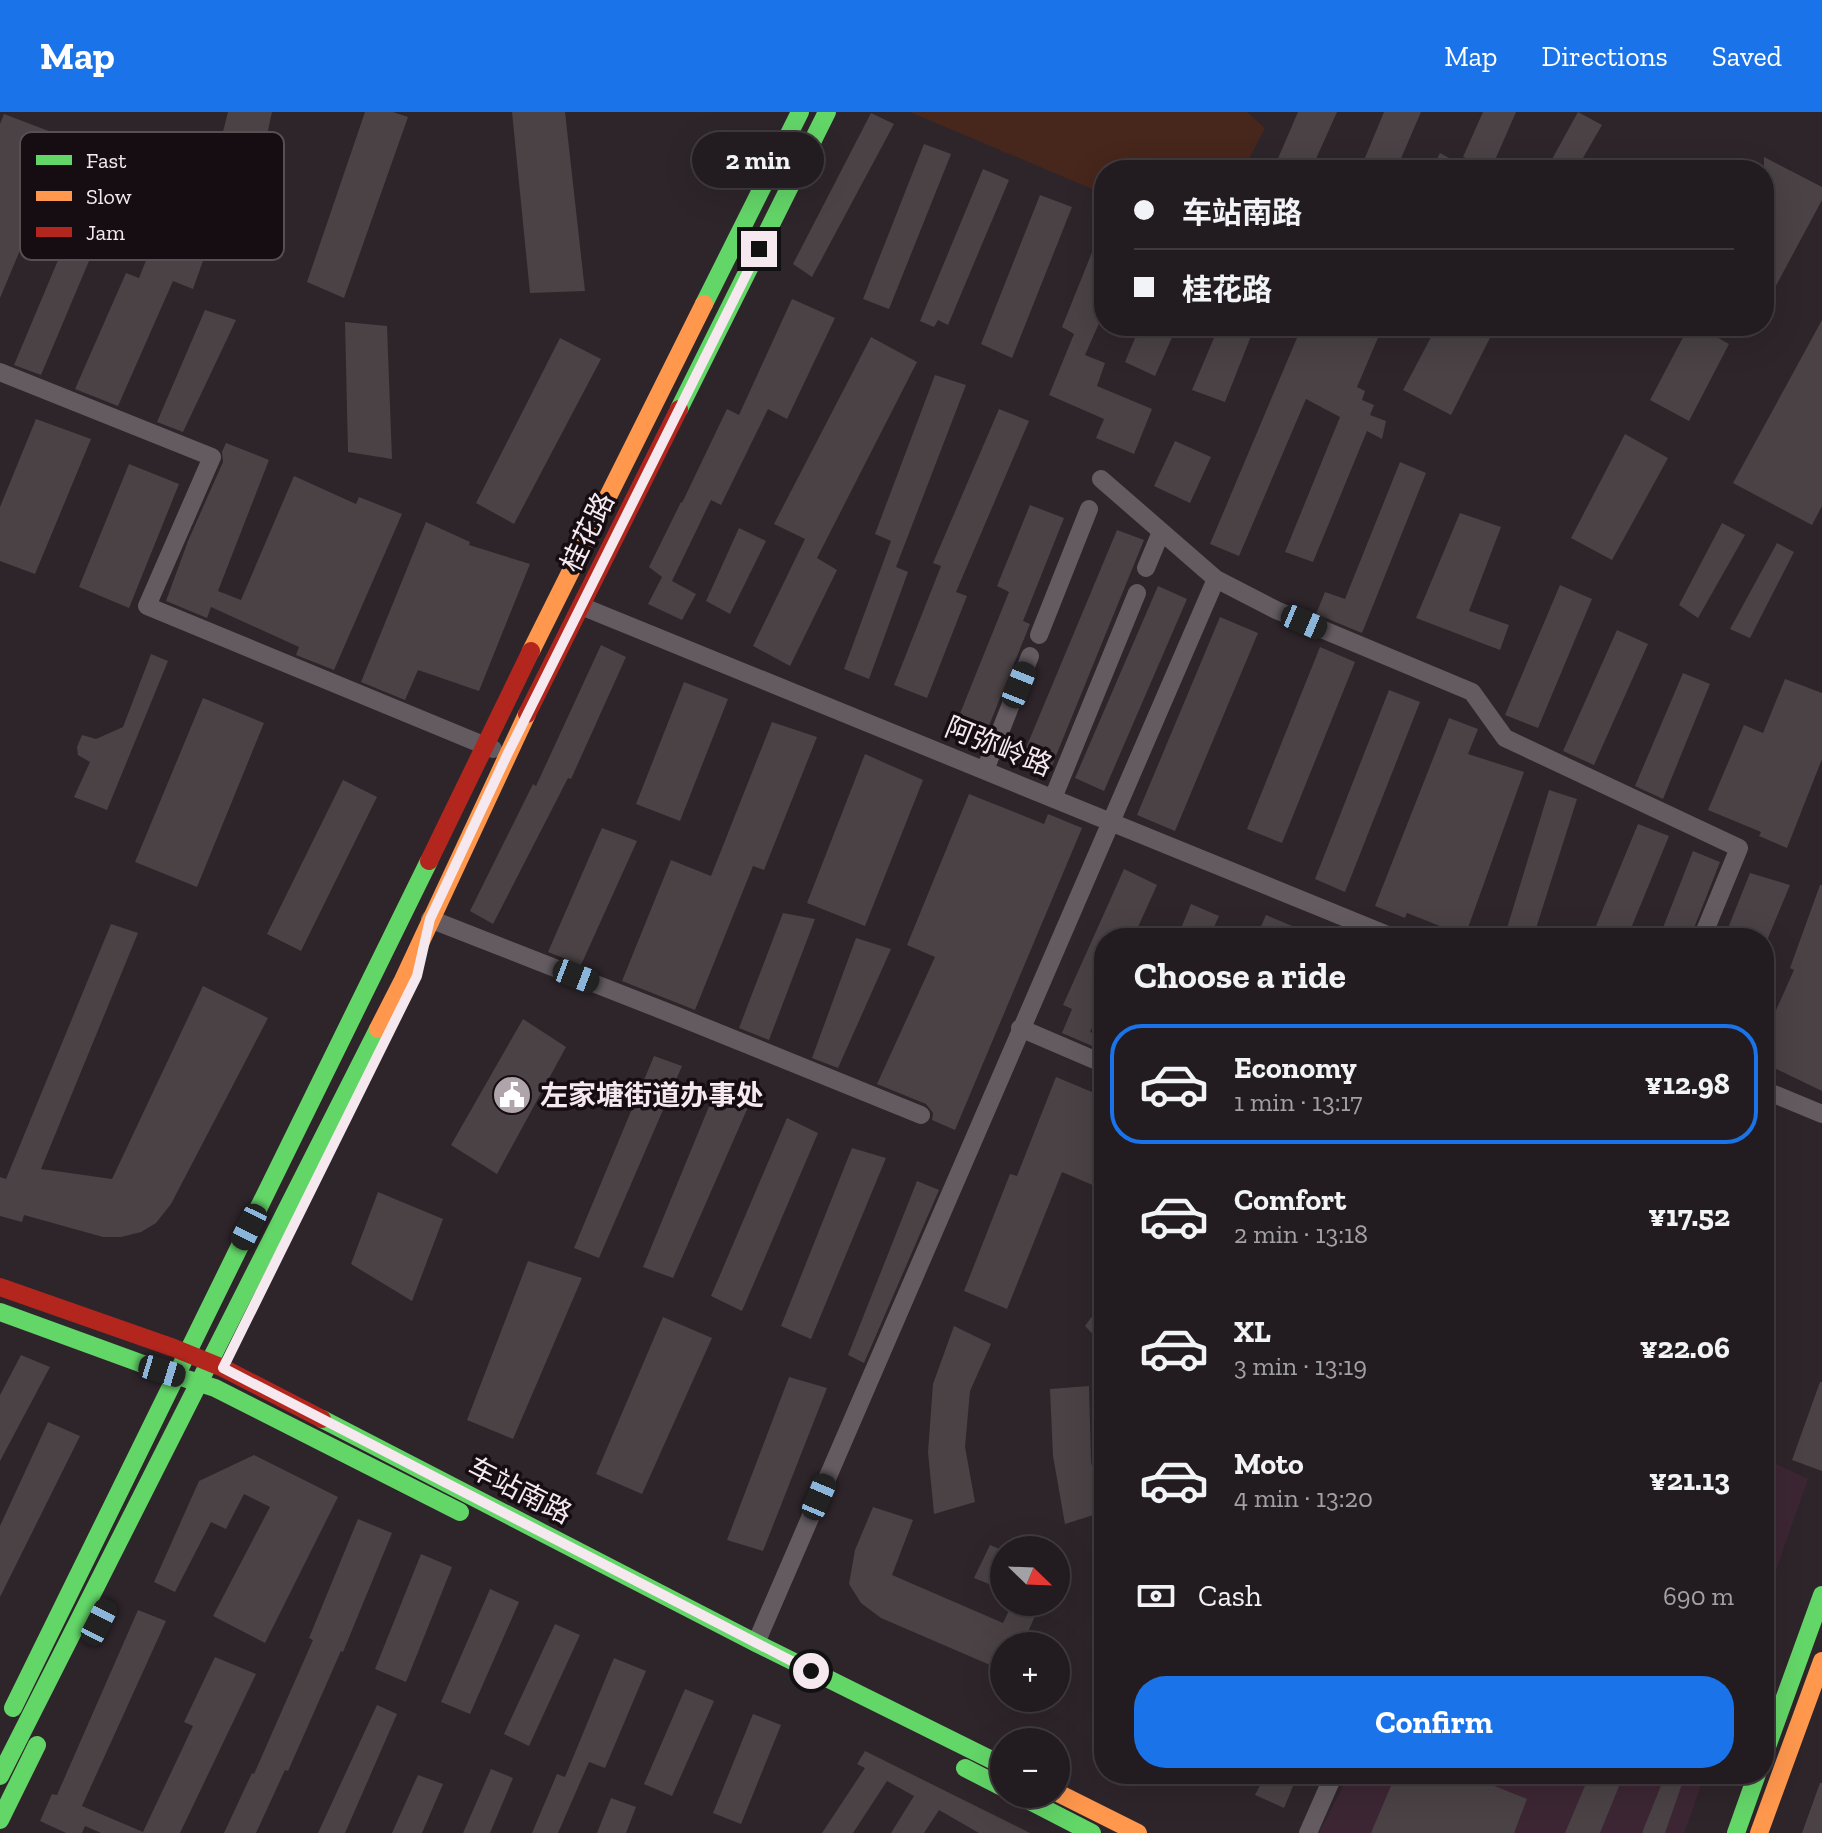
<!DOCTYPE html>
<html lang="en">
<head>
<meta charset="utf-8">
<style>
  :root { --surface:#221c20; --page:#2a2529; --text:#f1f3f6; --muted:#a2a1a5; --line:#3f3a3e; --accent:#1a73e8 }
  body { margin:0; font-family:"Zilla Slab","Noto Sans SC",serif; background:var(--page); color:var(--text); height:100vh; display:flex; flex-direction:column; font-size:30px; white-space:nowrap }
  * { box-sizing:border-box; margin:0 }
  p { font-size:26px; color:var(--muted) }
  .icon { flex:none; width:44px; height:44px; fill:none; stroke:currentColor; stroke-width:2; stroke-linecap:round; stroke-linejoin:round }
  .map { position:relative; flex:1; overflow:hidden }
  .side { position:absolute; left:1094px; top:816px; width:680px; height:856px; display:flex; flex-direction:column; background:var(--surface); border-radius:32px; box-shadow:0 8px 32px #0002,0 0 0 2px var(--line) }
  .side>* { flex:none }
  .guide { position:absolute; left:1094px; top:48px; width:680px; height:176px; border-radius:32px; box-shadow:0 8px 32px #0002,0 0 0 2px var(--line); display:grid; align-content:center; height:176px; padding:0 40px; background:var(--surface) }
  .needle { width:52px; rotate:113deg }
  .tools { position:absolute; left:990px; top:1424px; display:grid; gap:16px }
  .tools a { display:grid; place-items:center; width:80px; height:80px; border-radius:50%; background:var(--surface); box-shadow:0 8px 32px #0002,0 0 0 2px var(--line); font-size:40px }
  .end { position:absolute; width:36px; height:36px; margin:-18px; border:10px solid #f5e8ef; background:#111; box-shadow:0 0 0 4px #111 }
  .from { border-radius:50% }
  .bubble { position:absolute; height:56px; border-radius:28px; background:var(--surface); box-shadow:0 8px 32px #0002,0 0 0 2px var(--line); font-size:26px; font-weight:800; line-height:56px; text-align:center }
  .car { position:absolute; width:24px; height:48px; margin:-24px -12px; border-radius:10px; box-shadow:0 0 6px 2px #0007; background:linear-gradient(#222 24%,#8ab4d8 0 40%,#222 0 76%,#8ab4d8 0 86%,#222 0) }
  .guide b { display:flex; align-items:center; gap:28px; height:76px; font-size:30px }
  .guide b+b { border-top:2px solid var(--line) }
  .guide i { width:20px; height:20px; background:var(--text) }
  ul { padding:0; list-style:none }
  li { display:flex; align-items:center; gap:24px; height:120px; margin:0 16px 12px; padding:0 24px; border:4px solid transparent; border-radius:32px }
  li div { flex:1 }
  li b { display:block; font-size:30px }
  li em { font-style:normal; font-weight:800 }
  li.current { border-color:var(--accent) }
  li>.icon { width:72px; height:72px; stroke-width:1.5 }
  h2 { padding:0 40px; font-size:36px; line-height:96px }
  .pay { display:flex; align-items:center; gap:20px; height:88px; padding:0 40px; font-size:30px }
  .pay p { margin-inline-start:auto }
  .action { display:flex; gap:16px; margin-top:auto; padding:16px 40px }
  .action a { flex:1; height:92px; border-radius:32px; background:var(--accent); color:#fff; font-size:32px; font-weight:800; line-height:92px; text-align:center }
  header { display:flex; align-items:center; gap:48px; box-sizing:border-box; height:112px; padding:0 40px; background:var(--accent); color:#fff }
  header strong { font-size:38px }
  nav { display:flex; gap:44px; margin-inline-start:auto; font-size:28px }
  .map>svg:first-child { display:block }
  .built { fill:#3c2633 }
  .green { fill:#47261b }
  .building { fill:#4a4245 }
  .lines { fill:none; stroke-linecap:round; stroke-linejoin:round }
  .street { stroke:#635b60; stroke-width:18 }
  .fast { stroke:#63d668; stroke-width:18 }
  .slow { stroke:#ff974d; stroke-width:18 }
  .jam { stroke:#b3261e; stroke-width:18 }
  .route { stroke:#f5e8ef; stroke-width:10 }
  .labels { text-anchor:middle; stroke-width:7; stroke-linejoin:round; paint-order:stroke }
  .street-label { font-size:28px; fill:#f5e8ef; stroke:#150d12 }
  .poi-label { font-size:28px; font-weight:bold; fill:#f5e8ef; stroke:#150d12; text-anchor:start }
  .key { fill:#150d12; stroke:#584f54; stroke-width:2 }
  .key-label { font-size:22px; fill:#f5e8ef }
</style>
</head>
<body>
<header>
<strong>Map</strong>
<nav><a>Map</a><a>Directions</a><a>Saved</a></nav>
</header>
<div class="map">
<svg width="1822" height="1721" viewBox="0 0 1822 1721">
  <rect width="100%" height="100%" fill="#2e252a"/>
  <path class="built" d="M 1764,1346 L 1808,1367 L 1764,1492 Z
    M 1349,1662 L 1705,1662 L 1684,1721 L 1319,1721 Z"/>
  <path class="green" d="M 910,0 L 1247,0 L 1265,16 L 1243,58 L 1104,58 L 1104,82 Z"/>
  <path class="building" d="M 228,0 L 272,0 L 246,119 L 216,112 L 193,177 L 173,169 L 118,294 L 75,277 L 126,161 L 139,166 L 159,116 L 195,130 Z
    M 365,0 L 393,0 L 408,5 L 344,186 L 307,170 Z
    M 512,0 L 565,0 L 585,179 L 530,181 Z
    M 1298,0 L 1337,0 L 1311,58 L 1273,58 Z
    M 1384,0 L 1421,0 L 1396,58 L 1360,58 Z
    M 1483,0 L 1516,0 L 1492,55 L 1463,45 Z
    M 1578,0 L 1602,13 L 1576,58 L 1546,58 Z
    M 871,1 L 894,12 L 812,165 L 793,152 Z
    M 4,2 L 67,26 L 0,186 L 0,12 Z
    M 924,32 L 951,42 L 889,197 L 863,187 Z
    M 102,41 L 155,59 L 135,109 L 110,99 L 41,263 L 14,253 L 77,103 L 79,104 Z
    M 1440,41 L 1471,58 L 1431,58 Z
    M 1764,45 L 1822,75 L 1822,88 L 1764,196 Z
    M 983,57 L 1009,68 L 948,213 L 938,208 L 934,215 L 920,209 Z
    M 1040,83 L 1072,95 L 1012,246 L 981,232 Z
    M 1103,113 L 1104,200 L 1085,243 L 1105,251 L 1097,274 L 1152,297 L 1134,342 L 1096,326 L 1104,307 L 1049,283 L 1074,222 L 1062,215 Z
    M 792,187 L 835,206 L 787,307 L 768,297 L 721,393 L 711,388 L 672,469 L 696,482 L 682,508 L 648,492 L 662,465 L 649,455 L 681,390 L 682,391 L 727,297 L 739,303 Z
    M 205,198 L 236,208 L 183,320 L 157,310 Z
    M 1822,208 L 1822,394 L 1812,413 L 1733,371 Z
    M 345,210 L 387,214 L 392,347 L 348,340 Z
    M 1140,214 L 1177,214 L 1155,264 L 1125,250 Z
    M 1219,214 L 1255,214 L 1225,290 L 1192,278 Z
    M 1302,214 L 1383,214 L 1357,275 L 1365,279 L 1362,288 L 1374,293 L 1370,303 L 1386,309 L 1382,327 L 1367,319 L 1313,450 L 1285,440 L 1340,305 L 1306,287 L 1239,444 L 1210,432 Z
    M 1437,214 L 1496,214 L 1451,303 L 1403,278 Z
    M 1689,214 L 1697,214 L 1729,232 L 1689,309 L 1650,288 Z
    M 871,225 L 917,250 L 817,446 L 837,458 L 790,554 L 753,534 L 805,427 L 774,412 Z
    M 560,226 L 601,247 L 514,412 L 476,391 Z
    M 935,263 L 966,273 L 896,455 L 908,460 L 869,567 L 844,557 L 891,429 L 875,422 Z
    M 999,297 L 1029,309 L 956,480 L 967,484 L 927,586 L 894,573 L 941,454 L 933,451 Z
    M 36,307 L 91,327 L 35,462 L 0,449 L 0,395 Z
    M 1625,322 L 1668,346 L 1612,448 L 1571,426 Z
    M 1175,329 L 1211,345 L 1190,391 L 1154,374 Z
    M 226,331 L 269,348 L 218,479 L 241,488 L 294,364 L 356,392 L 359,385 L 402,402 L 334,558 L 296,543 L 299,535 L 211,495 L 207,506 L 166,489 L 188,429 L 223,350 L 222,340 Z
    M 1400,350 L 1426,361 L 1362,521 L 1316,502 L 1325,480 L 1345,487 Z
    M 129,352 L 179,372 L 129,496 L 79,475 Z
    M 1030,393 L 1064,406 L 1023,509 L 1030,512 L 988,616 L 959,604 L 1009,480 L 997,474 Z
    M 1460,401 L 1501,415 L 1469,499 L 1509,513 L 1500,538 L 1416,506 Z
    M 426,410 L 470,430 L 469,433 L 530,452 L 479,579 L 418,558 L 405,588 L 361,570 Z
    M 1722,411 L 1745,423 L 1698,506 L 1679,493 Z
    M 739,416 L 766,429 L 730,502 L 706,489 Z
    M 1117,418 L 1144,428 L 1051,656 L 1023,643 Z
    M 1777,431 L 1794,440 L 1750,526 L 1730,517 Z
    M 1560,473 L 1592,487 L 1538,616 L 1505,603 Z
    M 1158,474 L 1187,487 L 1104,679 L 1075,666 Z
    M 1220,505 L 1258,521 L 1175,719 L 1137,703 Z
    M 1617,518 L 1648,532 L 1594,653 L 1563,639 Z
    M 601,533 L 626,545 L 571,667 L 568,666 L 493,812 L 470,799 L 533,672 L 536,674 Z
    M 1320,535 L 1355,550 L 1282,731 L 1247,717 Z
    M 151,542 L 168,549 L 107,698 L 74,685 L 90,650 L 78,643 L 77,635 L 82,623 L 96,627 L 123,615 Z
    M 1683,561 L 1710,572 L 1663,687 L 1635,674 Z
    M 1785,567 L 1822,581 L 1822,647 L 1787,736 L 1759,724 L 1761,720 L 1708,698 L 1744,613 L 1763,621 Z
    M 684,570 L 728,587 L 680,709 L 636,692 Z
    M 1389,578 L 1420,590 L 1345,780 L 1315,767 Z
    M 203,586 L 264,611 L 197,775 L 135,750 Z
    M 1449,606 L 1478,617 L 1468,642 L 1524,660 L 1465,824 L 1407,801 L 1405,806 L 1375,794 Z
    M 772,610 L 817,625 L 764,758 L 753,754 L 695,898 L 622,869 L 671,748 L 711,764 Z
    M 865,642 L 923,668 L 865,814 L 807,791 Z
    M 343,668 L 377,685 L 301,839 L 267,822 Z
    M 1549,678 L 1577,687 L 1533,826 L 1504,826 Z
    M 969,682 L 1044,712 L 1048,702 L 1082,716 L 955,1018 L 932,1008 L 933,1001 L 926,992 L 877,972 L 935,845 L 907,833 Z
    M 1638,712 L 1669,724 L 1627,826 L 1591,826 Z
    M 602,716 L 637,729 L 581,853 L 548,840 Z
    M 1693,739 L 1720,750 L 1690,826 L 1659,826 Z
    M 1124,757 L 1157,773 L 1133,826 L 1104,826 L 1104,890 L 1090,920 L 1104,925 L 1104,939 L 1062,921 L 1072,897 L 1063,893 Z
    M 1750,761 L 1790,773 L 1768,826 L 1724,826 Z
    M 1820,773 L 1822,773 L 1822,979 L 1764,951 L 1764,925 L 1794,858 L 1790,856 Z
    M 1191,792 L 1219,804 L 1209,826 L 1177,826 Z
    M 783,801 L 815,807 L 769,928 L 739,916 Z
    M 1266,803 L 1321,826 L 1256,826 Z
    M 111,812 L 138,821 L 41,1057 L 112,1067 L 203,874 L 268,906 L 171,1092 L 156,1111 L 141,1120 L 121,1125 L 103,1125 L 24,1103 L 22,1110 L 0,1104 L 0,1065 L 6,1067 Z
    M 856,826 L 891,837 L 838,956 L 812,946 Z
    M 523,907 L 566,935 L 497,1062 L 451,1033 Z
    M 654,944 L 682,954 L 599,1146 L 574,1136 Z
    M 1056,965 L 1104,985 L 1104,1051 L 1095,1074 L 1062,1060 L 1007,1197 L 964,1179 L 1010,1062 L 1017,1064 Z
    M 717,975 L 752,986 L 673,1166 L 643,1155 Z
    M 787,1006 L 818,1021 L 742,1199 L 711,1184 Z
    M 852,1036 L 886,1046 L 811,1227 L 781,1214 Z
    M 917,1069 L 939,1078 L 864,1251 L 848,1243 Z
    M 378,1080 L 443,1107 L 412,1189 L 351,1152 Z
    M 528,1149 L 582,1166 L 513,1327 L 467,1308 Z
    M 1104,1188 L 1104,1234 L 1085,1214 Z
    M 663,1205 L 712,1226 L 642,1382 L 596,1362 Z
    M 954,1214 L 991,1232 L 970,1279 L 965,1335 L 975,1390 L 934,1402 L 928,1340 L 933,1272 Z
    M 21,1243 L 50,1255 L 0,1349 L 0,1283 Z
    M 789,1265 L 827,1276 L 763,1439 L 727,1428 Z
    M 1820,1270 L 1822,1270 L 1822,1359 L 1792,1348 Z
    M 1089,1274 L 1091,1350 L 1103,1400 L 1065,1412 L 1053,1344 L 1050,1277 Z
    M 48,1310 L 80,1324 L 0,1485 L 0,1414 Z
    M 254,1343 L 338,1385 L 265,1531 L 213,1504 L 270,1395 L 244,1382 L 226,1417 L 211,1410 L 175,1480 L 154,1470 L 199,1369 Z
    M 873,1395 L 913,1408 L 892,1463 L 1003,1511 L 1013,1490 L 1041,1490 L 1022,1534 L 1004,1534 L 1004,1559 L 881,1506 L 861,1491 L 849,1472 L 855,1438 Z
    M 358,1407 L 392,1421 L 343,1540 L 341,1539 L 288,1659 L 285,1658 L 256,1721 L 224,1721 L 252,1661 L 254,1662 L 313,1528 L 309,1526 Z
    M 990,1433 L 1004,1439 L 1004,1478 L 974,1466 Z
    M 421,1442 L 452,1455 L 406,1570 L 375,1557 Z
    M 490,1477 L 519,1490 L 470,1602 L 441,1590 Z
    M 138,1498 L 166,1509 L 82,1694 L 143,1720 L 193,1614 L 184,1610 L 215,1545 L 256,1562 L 180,1721 L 101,1721 L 85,1714 L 82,1721 L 66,1721 L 40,1709 L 52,1682 L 57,1683 Z
    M 555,1512 L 580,1523 L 529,1634 L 504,1622 Z
    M 614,1546 L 646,1559 L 605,1656 L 589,1650 L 558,1721 L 532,1721 L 557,1662 L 565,1665 Z
    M 685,1577 L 714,1589 L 672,1684 L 644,1672 Z
    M 377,1593 L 397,1602 L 345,1721 L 318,1721 Z
    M 753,1602 L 781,1613 L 741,1712 L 713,1701 Z
    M 865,1639 L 1030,1721 L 979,1721 L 939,1698 L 924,1721 L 891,1721 L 914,1684 L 887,1669 L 853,1721 L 822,1721 L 865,1656 L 857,1652 Z
    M 491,1657 L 513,1666 L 490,1721 L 463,1721 Z
    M 1266,1662 L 1298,1662 L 1284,1696 L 1255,1683 Z
    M 1396,1662 L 1464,1662 L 1527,1687 L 1514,1721 L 1371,1721 Z
    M 1590,1662 L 1624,1662 L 1600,1721 L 1565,1721 Z
    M 418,1663 L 443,1672 L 422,1721 L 392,1721 Z
    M 1664,1666 L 1682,1672 L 1665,1721 L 1642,1721 Z
    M 1820,1671 L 1822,1671 L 1822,1721 L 1802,1721 Z
    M 611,1686 L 636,1695 L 626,1721 L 597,1721 Z"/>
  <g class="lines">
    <path class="street" d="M 0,260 L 212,345 L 147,494 L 493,637
      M 1101,367 L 1216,467 L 1276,498 L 1472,580 L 1505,626 L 1739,736 L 1702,826
      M 1146,456 L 1161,420
      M 581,494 L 1395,826
      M 1039,523 L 1089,397
      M 985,658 L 1030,544
      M 1053,686 L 1137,481
      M 430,807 L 677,904 L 921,1003
      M 1020,916 L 1104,952
      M 1764,978 L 1822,1002
      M 756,1531 L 1216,467
      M 1308,1721 L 1334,1662"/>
    <path class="fast" d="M 704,192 L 800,0
      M 679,297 L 827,0
      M 0,1200 L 162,1259 L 215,1276 L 460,1400
      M 322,1307 L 756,1531 L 1004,1654
      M 13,1596 L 429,749
      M 1764,1643 L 1822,1483
      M 965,1656 L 1004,1676
      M 0,1664 L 378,917
      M 1016,1682 L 1092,1721
      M 0,1708 L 37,1633
      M 1736,1721 L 1757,1662"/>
    <path class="slow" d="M 531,539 L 704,192
      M 378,917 L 403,868 L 527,602
      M 1056,1680 L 1138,1721
      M 1759,1721 L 1822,1549"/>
    <path class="jam" d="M 527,602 L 679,297
      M 429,749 L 531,539
      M 0,1175 L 174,1236 L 223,1256 L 322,1307"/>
  </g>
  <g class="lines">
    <path class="route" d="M 759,137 L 507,643 L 430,807 L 417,864 L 223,1256 L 811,1559"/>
  </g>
  <defs>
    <g id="civic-disc" transform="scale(2)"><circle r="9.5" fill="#afa4aa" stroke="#150d12"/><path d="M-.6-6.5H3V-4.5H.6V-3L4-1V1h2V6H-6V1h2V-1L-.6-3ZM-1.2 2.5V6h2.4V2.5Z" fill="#fff"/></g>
  </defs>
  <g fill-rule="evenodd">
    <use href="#civic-disc" x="512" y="983"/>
  </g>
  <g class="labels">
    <g class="street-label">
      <text transform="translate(587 420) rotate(-64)" y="10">桂花路</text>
      <text transform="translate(999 634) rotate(22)" y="10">阿弥岭路</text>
      <text transform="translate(520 1378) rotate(27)" y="10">车站南路</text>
    </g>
    <g class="poi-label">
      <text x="540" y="993">左家塘街道办事处</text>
    </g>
  </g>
  <rect x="20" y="20" width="264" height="128" rx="12" class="key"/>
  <rect x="36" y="43" width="36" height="10" fill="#63d668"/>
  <rect x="36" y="79" width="36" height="10" fill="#ff974d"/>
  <rect x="36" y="115" width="36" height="10" fill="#b3261e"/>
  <g class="key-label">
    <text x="86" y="56">Fast</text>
    <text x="86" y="92">Slow</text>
    <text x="86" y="128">Jam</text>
  </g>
</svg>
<div class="tools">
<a><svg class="needle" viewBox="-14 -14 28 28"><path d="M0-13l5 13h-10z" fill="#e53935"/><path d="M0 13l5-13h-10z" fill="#a2a1a5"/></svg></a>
<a>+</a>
<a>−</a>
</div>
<i class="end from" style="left:811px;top:1559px"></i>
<i class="end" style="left:759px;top:137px"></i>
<div class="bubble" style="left:692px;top:20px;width:132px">2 min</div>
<i class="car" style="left:1304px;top:510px;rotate:113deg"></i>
<i class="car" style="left:1019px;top:573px;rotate:22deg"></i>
<i class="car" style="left:576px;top:864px;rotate:111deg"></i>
<i class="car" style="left:249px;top:1115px;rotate:206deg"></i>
<i class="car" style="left:162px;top:1259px;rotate:107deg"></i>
<i class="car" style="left:819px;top:1385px;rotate:23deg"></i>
<i class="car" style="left:99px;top:1510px;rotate:27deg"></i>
<div class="guide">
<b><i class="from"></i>车站南路</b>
<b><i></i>桂花路</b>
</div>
<section class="side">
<h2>Choose a ride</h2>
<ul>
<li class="current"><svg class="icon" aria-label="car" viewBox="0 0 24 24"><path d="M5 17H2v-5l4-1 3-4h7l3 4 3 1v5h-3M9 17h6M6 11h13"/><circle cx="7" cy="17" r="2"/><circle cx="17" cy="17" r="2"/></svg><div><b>Economy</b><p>1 min · 13:17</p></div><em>¥12.98</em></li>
<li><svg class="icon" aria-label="car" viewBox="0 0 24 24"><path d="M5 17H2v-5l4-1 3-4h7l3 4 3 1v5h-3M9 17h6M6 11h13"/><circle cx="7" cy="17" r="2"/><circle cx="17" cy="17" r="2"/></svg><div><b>Comfort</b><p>2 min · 13:18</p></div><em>¥17.52</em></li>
<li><svg class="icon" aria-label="car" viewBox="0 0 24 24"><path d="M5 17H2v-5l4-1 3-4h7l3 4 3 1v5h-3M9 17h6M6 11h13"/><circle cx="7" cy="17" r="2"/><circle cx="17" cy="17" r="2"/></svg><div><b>XL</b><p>3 min · 13:19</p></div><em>¥22.06</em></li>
<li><svg class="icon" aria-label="car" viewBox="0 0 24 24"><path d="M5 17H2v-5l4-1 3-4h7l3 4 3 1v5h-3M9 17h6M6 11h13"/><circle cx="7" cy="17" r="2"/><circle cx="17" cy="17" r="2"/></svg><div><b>Moto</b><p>4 min · 13:20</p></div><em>¥21.13</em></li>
</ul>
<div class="pay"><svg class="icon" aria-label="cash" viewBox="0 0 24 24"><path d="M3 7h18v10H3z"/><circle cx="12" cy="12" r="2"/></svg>Cash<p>690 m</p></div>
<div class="action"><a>Confirm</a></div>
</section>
</div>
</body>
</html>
